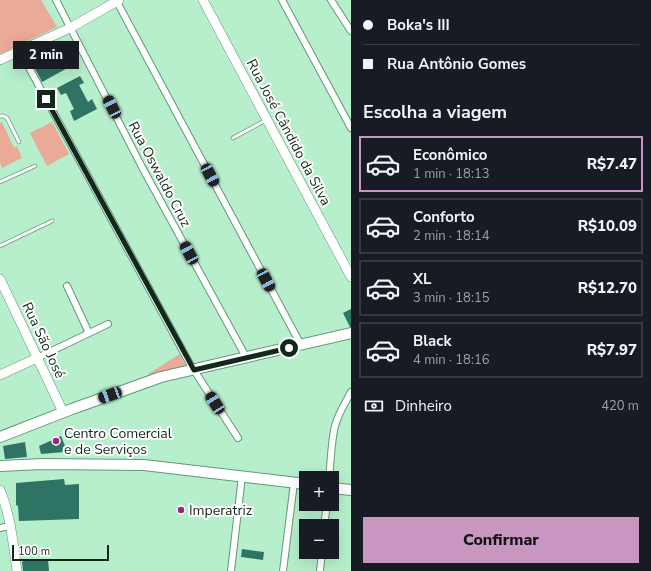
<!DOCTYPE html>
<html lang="pt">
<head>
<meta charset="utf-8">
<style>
  :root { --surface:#171b24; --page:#20242c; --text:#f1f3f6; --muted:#9ea1a6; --line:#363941; --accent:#c996c1 }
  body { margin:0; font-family:"Nunito Sans",sans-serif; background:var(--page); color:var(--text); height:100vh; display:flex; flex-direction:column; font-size:15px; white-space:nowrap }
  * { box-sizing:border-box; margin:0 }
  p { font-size:13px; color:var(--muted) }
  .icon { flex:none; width:22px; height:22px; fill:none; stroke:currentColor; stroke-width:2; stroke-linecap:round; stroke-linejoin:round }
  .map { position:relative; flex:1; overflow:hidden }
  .sheet { display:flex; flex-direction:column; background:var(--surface); width:300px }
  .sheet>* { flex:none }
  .hud { display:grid; align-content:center; height:88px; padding:0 12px; background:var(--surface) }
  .fabs { position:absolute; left:299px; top:471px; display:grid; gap:8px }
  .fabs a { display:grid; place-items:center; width:40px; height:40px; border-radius:0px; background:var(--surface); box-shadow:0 4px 16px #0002; font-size:20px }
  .scale { position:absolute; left:12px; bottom:10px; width:97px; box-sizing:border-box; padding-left:4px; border:2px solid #12281c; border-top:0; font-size:11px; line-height:14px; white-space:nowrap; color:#12281c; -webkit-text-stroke:3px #fff; paint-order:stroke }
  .end { position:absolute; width:18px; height:18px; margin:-9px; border:5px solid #12281c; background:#fff; box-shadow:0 0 0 2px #fff }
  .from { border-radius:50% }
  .bubble { position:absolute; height:28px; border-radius:0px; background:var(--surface); box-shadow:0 4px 16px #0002; font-size:13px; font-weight:800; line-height:28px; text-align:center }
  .car { position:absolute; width:12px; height:24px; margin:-12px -6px; border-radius:5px; box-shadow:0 0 3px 1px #0007; background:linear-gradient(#222 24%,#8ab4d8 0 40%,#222 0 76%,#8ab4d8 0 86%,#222 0) }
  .hud b { display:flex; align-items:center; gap:14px; height:38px; font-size:15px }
  .hud b+b { border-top:1px solid var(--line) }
  .hud i { width:10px; height:10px; background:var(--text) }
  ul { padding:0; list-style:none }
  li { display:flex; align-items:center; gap:12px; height:56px; margin:0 8px 6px; padding:0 4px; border:2px solid var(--line); border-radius:0px }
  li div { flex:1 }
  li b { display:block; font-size:15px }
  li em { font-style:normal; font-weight:800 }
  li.current { border-color:var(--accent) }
  li>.icon { width:36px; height:36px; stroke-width:1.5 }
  h2 { padding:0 12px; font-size:18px; line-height:48px }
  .pay { display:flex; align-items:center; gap:10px; height:44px; padding:0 12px; font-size:15px }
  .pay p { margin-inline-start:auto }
  .action { display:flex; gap:8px; margin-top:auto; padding:8px 12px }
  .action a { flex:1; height:46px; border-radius:0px; background:var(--accent); color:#111; font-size:16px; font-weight:800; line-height:46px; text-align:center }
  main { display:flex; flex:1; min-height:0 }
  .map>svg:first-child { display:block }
  .green { fill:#e9aa97 }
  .building { fill:#2f7365 }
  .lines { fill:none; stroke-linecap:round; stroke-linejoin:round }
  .lane-casing { stroke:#629878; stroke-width:4.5 }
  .street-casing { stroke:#629878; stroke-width:8 }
  .secondary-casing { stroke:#629878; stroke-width:10 }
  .primary-casing { stroke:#629878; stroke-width:12 }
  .lane { stroke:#fff; stroke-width:3 }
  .street { stroke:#fff; stroke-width:6 }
  .secondary { stroke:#fff; stroke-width:9 }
  .primary { stroke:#fff; stroke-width:10 }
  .route { stroke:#12281c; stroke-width:5 }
  .poi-dot { fill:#982581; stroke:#fff; stroke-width:1.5 }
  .labels { text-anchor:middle; stroke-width:4; stroke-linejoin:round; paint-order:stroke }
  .street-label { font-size:14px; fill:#12281c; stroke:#fff }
  .poi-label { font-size:14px; fill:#12281c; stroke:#fff; text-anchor:start }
</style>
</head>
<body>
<main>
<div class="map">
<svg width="351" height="571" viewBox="0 0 351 571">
  <rect width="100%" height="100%" fill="#b7efcc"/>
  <path class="green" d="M 0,0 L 41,0 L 57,27 L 0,54 Z
    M 2,122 L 14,148 L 17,146 L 22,158 L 2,168 L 0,162 L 0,123 Z
    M 52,122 L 69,154 L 47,166 L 30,133 Z
    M 180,354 L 186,367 L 149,376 L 148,374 Z"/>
  <path class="building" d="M 57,49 L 68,58 L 73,65 L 42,82 L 31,61 L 35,59 L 37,60 Z
    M 80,76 L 84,83 L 79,85 L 88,102 L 92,99 L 97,109 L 74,121 L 70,111 L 74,109 L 66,93 L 61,95 L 57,88 Z
    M 351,309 L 351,327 L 350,327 L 343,313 Z
    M 61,436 L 65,446 L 63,447 L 64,452 L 41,454 L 39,446 Z
    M 25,442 L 27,457 L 5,459 L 3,446 Z
    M 64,479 L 65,485 L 79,484 L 79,519 L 19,521 L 18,506 L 16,505 L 16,483 Z
    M 242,549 L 264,552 L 263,560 L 241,557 Z
    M 48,559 L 49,571 L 23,571 L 22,562 L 25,560 Z"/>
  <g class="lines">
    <g class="lane-casing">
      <path id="lane" d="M 0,116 L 4,116 L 7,118 L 19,142
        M 233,138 L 266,120
        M 0,182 L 35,166
        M 0,246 L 52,221"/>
    </g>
    <g class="street-casing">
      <path id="street" d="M 56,0 L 143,169 L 246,357
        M 116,0 L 301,345
        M 282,0 L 351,128
        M 331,0 L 351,31
        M 20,51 L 190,364 L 238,438
        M 67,286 L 89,333
        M 37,358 L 108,324
        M 329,478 C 331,461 331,442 335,426 C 338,414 345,403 351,392
        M 324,526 L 327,504
        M 0,528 L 10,526
        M 231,571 L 242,476
        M 283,571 L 294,483
        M 320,571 L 322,552"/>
    </g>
    <g class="secondary-casing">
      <path id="secondary" d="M 203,0 L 351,277
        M 0,60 L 70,28 L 119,0
        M 0,279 L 63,412
        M 0,375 L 37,358
        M 0,490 C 11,516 13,544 17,571"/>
    </g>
    <g class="primary-casing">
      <path id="primary" d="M 0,437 L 72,409 L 161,377 L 351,333
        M 0,466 L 43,464 L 144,465 L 306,484
        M 332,488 L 351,490"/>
    </g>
    <use href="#lane" class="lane"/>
    <use href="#street" class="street"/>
    <use href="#secondary" class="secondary"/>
    <use href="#primary" class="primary"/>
  </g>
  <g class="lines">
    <path class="route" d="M 46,99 L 194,370 L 289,348"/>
  </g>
  <g class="poi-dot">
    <circle cx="56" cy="441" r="4"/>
    <circle cx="181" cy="510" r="4"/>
  </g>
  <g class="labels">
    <g class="street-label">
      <text transform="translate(289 132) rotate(62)" y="5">Rua José Cândido da Silva</text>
      <text transform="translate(160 174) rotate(62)" y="5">Rua Oswaldo Cruz</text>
      <text transform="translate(44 340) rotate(65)" y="5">Rua São José</text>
    </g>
    <g class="poi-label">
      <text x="64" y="438">Centro Comercial<tspan x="64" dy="16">e de Serviços</tspan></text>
      <text x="189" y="515">Imperatriz</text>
    </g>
  </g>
</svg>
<div class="fabs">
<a>+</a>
<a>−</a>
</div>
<div class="scale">100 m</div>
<i class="end from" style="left:289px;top:348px"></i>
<i class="end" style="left:46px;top:99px"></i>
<div class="bubble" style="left:13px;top:41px;width:66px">2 min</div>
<i class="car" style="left:112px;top:107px;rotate:333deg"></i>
<i class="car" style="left:210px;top:175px;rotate:152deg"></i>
<i class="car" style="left:189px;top:253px;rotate:332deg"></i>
<i class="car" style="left:266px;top:280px;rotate:152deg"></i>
<i class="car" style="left:110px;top:395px;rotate:250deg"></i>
<i class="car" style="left:215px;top:403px;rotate:327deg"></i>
</div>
<section class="sheet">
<div class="hud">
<b><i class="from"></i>Boka's III</b>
<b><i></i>Rua Antônio Gomes</b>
</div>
<h2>Escolha a viagem</h2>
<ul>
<li class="current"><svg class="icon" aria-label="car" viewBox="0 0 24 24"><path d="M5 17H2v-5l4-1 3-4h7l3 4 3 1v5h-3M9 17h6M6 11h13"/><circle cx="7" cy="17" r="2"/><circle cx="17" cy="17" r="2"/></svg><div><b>Econômico</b><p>1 min · 18:13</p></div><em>R$7.47</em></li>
<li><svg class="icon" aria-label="car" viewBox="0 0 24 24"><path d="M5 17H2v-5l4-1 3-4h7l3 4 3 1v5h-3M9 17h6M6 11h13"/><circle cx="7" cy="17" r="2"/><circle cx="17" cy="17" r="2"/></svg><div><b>Conforto</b><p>2 min · 18:14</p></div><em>R$10.09</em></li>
<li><svg class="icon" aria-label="car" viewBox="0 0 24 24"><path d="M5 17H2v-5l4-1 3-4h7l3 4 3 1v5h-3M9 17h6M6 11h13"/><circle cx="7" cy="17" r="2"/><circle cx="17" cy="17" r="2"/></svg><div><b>XL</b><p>3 min · 18:15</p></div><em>R$12.70</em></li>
<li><svg class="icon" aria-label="car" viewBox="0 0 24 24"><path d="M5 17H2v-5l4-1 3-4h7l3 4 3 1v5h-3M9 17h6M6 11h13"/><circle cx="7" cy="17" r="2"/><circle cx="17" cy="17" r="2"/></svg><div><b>Black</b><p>4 min · 18:16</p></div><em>R$7.97</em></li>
</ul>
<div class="pay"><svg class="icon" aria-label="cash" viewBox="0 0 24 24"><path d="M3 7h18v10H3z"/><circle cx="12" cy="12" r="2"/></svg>Dinheiro<p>420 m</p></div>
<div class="action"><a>Confirmar</a></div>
</section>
</main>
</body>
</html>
